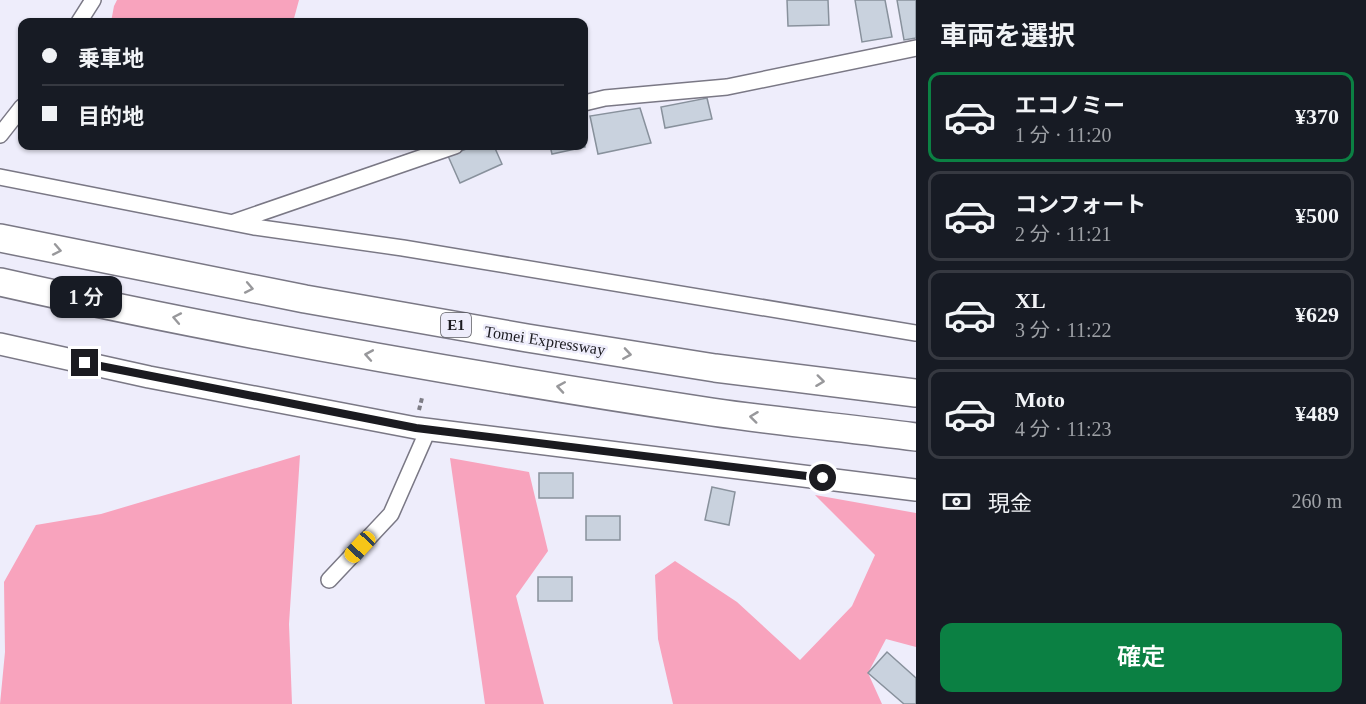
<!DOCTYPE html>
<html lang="ja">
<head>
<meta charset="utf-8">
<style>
  :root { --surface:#171b24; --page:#20242c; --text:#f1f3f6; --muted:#9ea1a6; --line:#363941; --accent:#0b8043 }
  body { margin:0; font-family:"Times New Roman","Noto Sans JP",serif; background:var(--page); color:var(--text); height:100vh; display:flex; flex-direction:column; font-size:22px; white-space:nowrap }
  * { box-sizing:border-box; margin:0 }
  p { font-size:20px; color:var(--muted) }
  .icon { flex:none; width:33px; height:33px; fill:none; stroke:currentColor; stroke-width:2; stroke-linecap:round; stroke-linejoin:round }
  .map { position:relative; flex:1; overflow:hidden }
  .drawer { display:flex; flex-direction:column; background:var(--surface); width:450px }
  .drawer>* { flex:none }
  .banner { position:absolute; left:18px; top:18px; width:570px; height:132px; border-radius:12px; box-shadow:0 2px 4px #0004; display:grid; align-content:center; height:132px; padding:0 24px; background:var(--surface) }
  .end { position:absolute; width:27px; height:27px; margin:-14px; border:8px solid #1b1b20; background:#fff; box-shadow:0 0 0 3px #fff }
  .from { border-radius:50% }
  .bubble { position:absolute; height:42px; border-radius:12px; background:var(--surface); box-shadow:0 2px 4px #0004; font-size:20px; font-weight:600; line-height:42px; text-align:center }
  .car { position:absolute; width:18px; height:36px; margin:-18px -9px; border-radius:8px; box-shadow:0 0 4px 2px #0007; background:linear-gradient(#f5c518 24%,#345 0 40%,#f5c518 0 76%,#345 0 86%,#f5c518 0) }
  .banner b { display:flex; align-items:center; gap:21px; height:57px; font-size:22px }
  .banner b+b { border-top:2px solid var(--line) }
  .banner i { width:15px; height:15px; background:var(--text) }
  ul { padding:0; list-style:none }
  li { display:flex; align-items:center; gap:18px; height:90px; margin:0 12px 9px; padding:0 12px; border:3px solid var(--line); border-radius:12px }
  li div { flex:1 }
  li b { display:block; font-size:22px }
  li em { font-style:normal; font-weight:600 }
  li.current { border-color:var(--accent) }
  li>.icon { width:54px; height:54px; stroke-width:1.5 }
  h2 { padding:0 24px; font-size:27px; line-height:72px }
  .pay { display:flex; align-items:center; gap:15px; height:66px; padding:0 24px; font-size:22px }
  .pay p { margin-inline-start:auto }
  .button { display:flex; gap:12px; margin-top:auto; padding:12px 24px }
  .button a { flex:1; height:69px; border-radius:12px; background:var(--accent); color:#fff; font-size:24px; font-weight:600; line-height:69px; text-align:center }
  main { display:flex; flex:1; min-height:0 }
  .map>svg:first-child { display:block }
  .green { fill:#f8a3bd }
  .building { fill:#c9d2de; stroke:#88919c; stroke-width:1.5 }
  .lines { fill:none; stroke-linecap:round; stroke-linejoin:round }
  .street-casing { stroke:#7a7885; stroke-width:18 }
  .secondary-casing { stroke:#7a7885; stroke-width:24 }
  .highway-casing { stroke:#7a7885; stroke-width:30 }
  .path { stroke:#7e7d86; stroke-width:4; stroke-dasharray:4.5 3; stroke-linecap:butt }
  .street { stroke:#fff; stroke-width:15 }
  .secondary { stroke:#fff; stroke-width:21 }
  .highway { stroke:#fff; stroke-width:27 }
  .oneway { stroke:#98989b }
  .route { stroke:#1b1b20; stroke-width:8 }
  .labels { text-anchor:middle; stroke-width:5; stroke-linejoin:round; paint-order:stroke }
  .shield { fill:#eeedfb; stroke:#5a5a62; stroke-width:1.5 }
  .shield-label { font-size:15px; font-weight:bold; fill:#1b1b20 }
  .street-label { font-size:16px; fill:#1b1b20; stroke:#eeedfb }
</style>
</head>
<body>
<main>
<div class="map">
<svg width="916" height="704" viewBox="0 0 916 704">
  <rect width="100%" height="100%" fill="#eeedfb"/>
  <path class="green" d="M 117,0 L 299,0 L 293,22 L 111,22 L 114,6 Z
    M 300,455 L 289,624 L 292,704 L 0,704 L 5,652 L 4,582 L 36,525 L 101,514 Z
    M 450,458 L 529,472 L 548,551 L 516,596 L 544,704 L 485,704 Z
    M 815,495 L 916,513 L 916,647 L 886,639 L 868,673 L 882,704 L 673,704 L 658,639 L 655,575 L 675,561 L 737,602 L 800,660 L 852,606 L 875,555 Z"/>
  <path class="building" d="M 787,0 L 828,0 L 829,25 L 788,26 Z
    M 855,0 L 885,0 L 892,37 L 862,42 Z
    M 897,0 L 916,0 L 916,38 L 904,40 Z
    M 707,98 L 712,119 L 665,128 L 661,107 Z
    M 640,108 L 651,143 L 598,154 L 590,116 Z
    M 584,141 L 585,147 L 552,154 L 550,146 L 584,146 Z
    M 474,146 L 494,146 L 502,164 L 460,183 L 448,156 Z
    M 539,473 L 573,473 L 573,498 L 539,498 Z
    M 712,487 L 735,492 L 729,525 L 705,520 Z
    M 586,516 L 620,516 L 620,540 L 586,540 Z
    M 538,577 L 572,577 L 572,601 L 538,601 Z
    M 887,652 L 916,678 L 916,704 L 904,704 L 868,673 Z"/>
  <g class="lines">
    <g class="street-casing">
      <path id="street" d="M 79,22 L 93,0
        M 584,103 L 605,98 L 727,87 L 916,48
        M 0,135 L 22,107
        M 0,177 L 254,227 L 403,248 L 916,333
        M 234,222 L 455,146
        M 329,580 L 391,514 L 428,430"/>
    </g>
    <g class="secondary-casing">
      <path id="secondary" d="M 0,344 L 149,377 L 416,428 L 916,490"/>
    </g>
    <g class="highway-casing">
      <path id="highway" d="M 0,238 L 305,299 L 527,338 L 715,368 L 916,393
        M 0,282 C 235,335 474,376 712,412 C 780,422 848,428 916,437"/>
    </g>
    <path class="path" d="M 419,410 L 422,398"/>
    <use href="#street" class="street"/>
    <use href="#secondary" class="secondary"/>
    <use href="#highway" class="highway"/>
  </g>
  <defs><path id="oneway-chevron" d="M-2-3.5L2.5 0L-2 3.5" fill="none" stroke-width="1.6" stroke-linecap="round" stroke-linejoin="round" transform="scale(1.5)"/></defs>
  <g class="oneway">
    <use href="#oneway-chevron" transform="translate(57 250) rotate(11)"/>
    <use href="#oneway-chevron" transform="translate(249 288) rotate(11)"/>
    <use href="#oneway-chevron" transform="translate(177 318) rotate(-169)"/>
    <use href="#oneway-chevron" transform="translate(627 354) rotate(9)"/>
    <use href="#oneway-chevron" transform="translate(369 355) rotate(-170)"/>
    <use href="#oneway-chevron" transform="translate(820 381) rotate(7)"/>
    <use href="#oneway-chevron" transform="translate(561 387) rotate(-171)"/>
    <use href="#oneway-chevron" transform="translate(754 417) rotate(-173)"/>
  </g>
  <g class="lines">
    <path class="route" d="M 85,363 L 416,428 L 823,478"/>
  </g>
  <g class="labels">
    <rect class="shield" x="441" y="313" width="30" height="24" rx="4.5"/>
    <g class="shield-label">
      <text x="456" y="330">E1</text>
    </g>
    <g class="street-label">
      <text transform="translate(545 340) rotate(9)" y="6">Tomei Expressway</text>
    </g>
  </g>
</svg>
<i class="end from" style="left:823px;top:478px"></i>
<i class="end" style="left:85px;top:363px"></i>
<div class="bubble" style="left:50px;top:276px;width:72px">1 分</div>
<i class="car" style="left:360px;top:547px;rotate:223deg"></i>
<div class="banner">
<b><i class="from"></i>乗車地</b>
<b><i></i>目的地</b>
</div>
</div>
<section class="drawer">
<h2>車両を選択</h2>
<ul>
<li class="current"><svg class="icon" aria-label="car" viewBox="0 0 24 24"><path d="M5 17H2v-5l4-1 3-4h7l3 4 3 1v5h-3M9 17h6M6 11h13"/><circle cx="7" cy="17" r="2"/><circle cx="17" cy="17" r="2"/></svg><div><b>エコノミー</b><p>1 分 · 11:20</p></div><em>¥370</em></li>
<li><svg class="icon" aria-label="car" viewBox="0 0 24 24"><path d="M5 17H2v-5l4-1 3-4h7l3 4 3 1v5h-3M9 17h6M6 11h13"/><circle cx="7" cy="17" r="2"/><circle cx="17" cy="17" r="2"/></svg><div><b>コンフォート</b><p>2 分 · 11:21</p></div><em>¥500</em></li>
<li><svg class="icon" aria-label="car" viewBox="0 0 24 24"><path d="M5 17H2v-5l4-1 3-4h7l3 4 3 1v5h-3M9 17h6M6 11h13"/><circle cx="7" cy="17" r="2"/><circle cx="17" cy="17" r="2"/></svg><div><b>XL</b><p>3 分 · 11:22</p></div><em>¥629</em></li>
<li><svg class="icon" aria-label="car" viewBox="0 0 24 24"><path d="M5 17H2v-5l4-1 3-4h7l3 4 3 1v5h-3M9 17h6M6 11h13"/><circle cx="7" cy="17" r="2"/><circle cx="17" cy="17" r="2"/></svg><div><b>Moto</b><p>4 分 · 11:23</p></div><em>¥489</em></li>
</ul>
<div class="pay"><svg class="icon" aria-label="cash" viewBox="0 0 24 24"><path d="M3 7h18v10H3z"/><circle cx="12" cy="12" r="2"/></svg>現金<p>260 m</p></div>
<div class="button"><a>確定</a></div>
</section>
</main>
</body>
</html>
